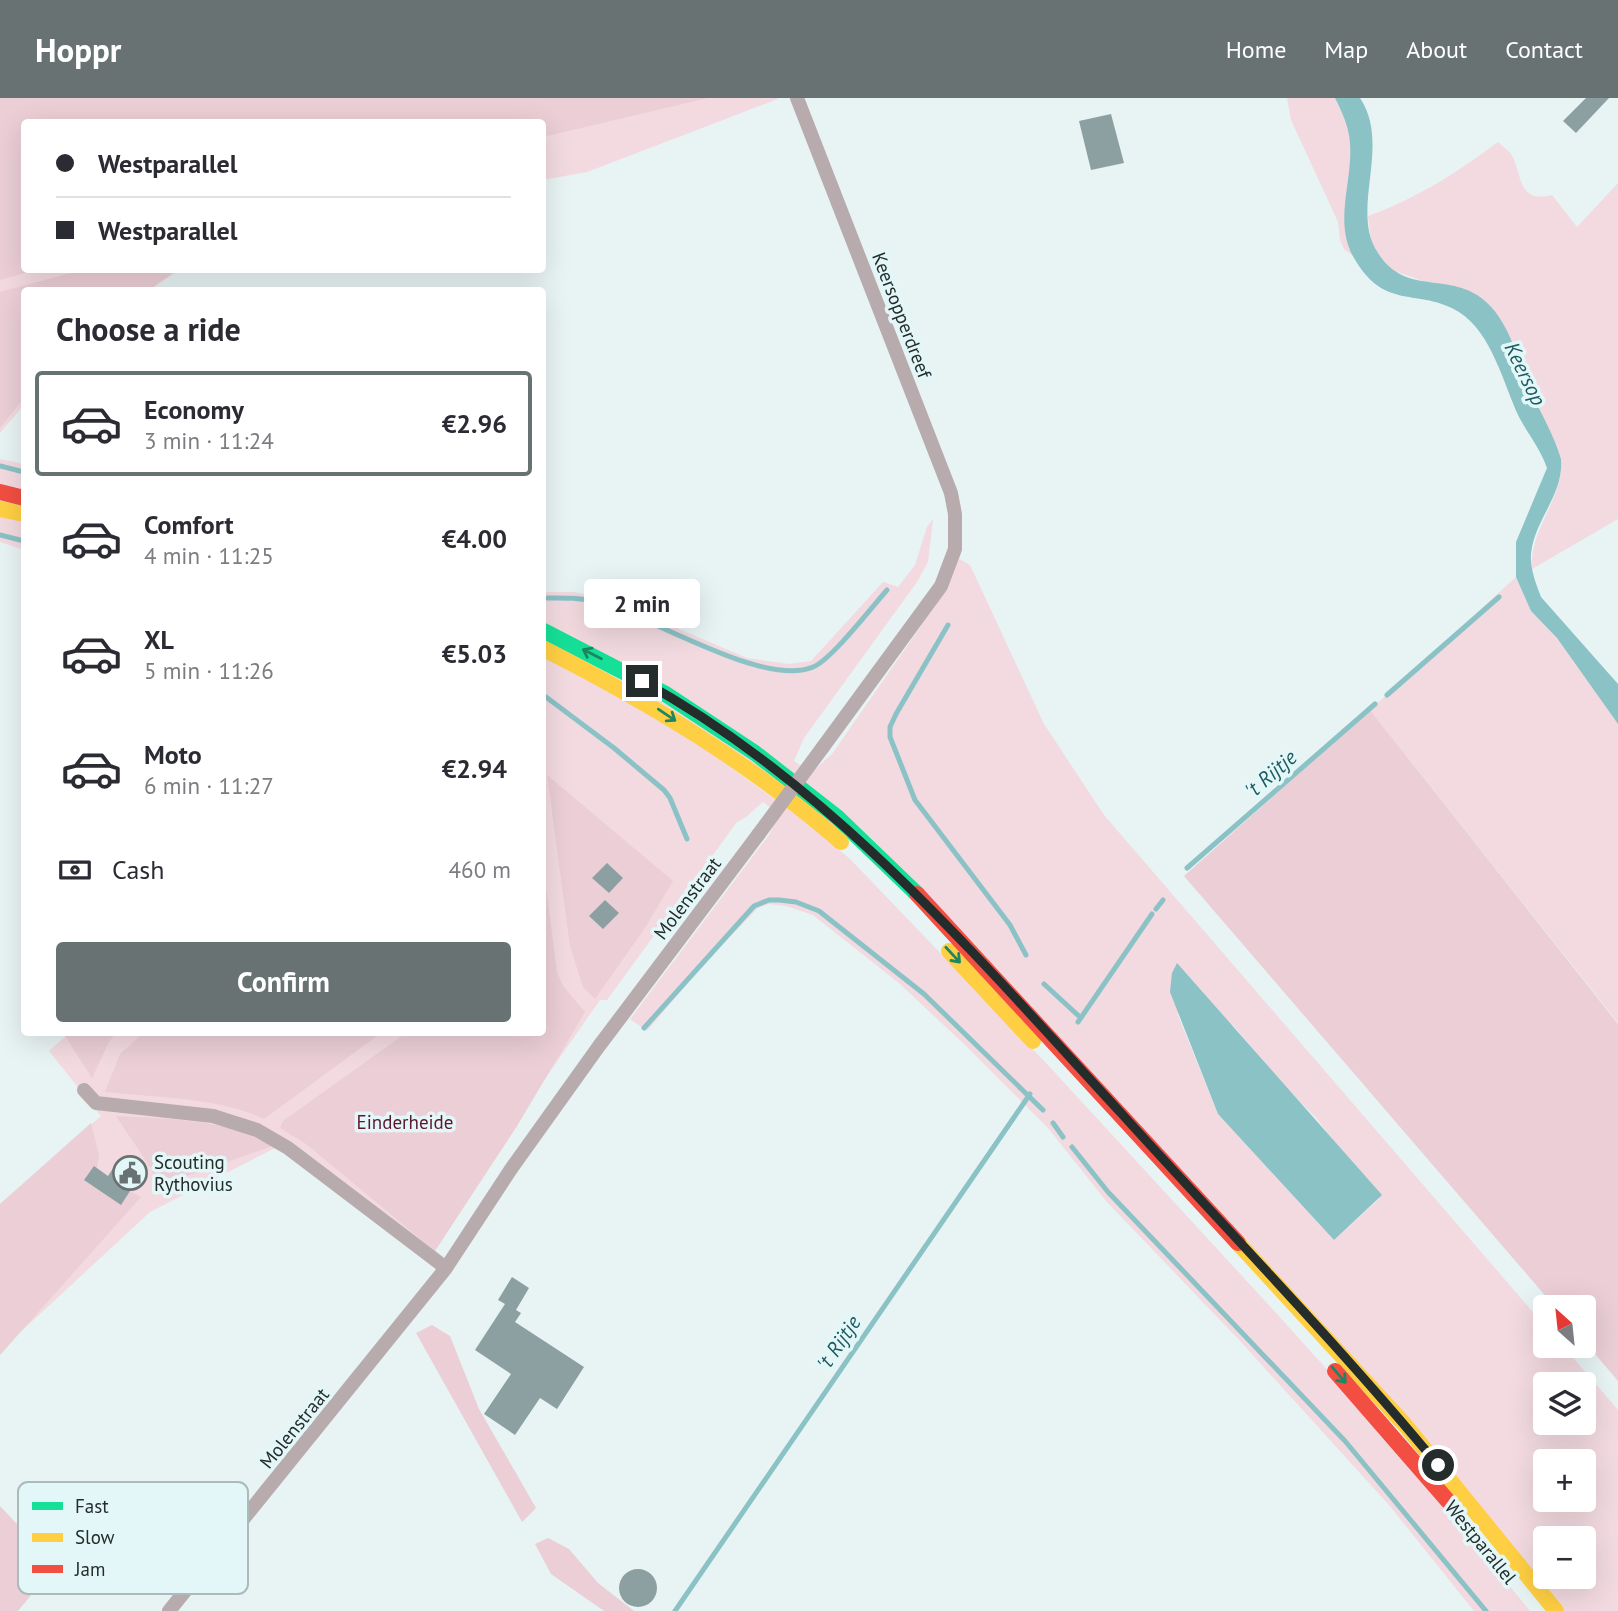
<!DOCTYPE html>
<html lang="en">
<head>
<meta charset="utf-8">
<style>
  :root { --surface:#fff; --page:#f2f2f3; --text:#2b2b33; --muted:#7c7c81; --line:#e1e1e2; --accent:#697272 }
  body { margin:0; font-family:"PT Sans",sans-serif; background:var(--page); color:var(--text); height:100vh; display:flex; flex-direction:column; font-size:26px; white-space:nowrap }
  * { box-sizing:border-box; margin:0 }
  p { font-size:23px; color:var(--muted) }
  .icon { flex:none; width:38px; height:38px; fill:none; stroke:currentColor; stroke-width:2; stroke-linecap:round; stroke-linejoin:round }
  .map { position:relative; flex:1; overflow:hidden }
  .drawer { position:absolute; left:21px; top:189px; width:525px; height:749px; display:flex; flex-direction:column; background:var(--surface); border-radius:7px; box-shadow:0 7px 28px #0002 }
  .drawer>* { flex:none }
  .top-card { position:absolute; left:21px; top:21px; width:525px; height:154px; border-radius:7px; box-shadow:0 7px 28px #0002; display:grid; align-content:center; height:154px; padding:0 35px; background:var(--surface) }
  .needle { width:46px; rotate:333deg }
  .tools { position:absolute; left:1533px; top:1197px; display:grid; gap:14px }
  .tools a { display:grid; place-items:center; width:63px; height:63px; border-radius:7px; background:var(--surface); box-shadow:0 7px 28px #0002; font-size:35px }
  .end { position:absolute; width:32px; height:32px; margin:-16px; border:9px solid #252c2c; background:#fff; box-shadow:0 0 0 4px #fff }
  .from { border-radius:50% }
  .bubble { position:absolute; height:49px; border-radius:7px; background:var(--surface); box-shadow:0 7px 28px #0002; font-size:23px; font-weight:700; line-height:49px; text-align:center }
  .top-card b { display:flex; align-items:center; gap:24px; height:66px; font-size:26px }
  .top-card b+b { border-top:2px solid var(--line) }
  .top-card i { width:18px; height:18px; background:var(--text) }
  ul { padding:0; list-style:none }
  li { display:flex; align-items:center; gap:21px; height:105px; margin:0 14px 10px; padding:0 21px; border:4px solid transparent; border-radius:7px }
  li div { flex:1 }
  li b { display:block; font-size:26px }
  li em { font-style:normal; font-weight:700 }
  li.current { border-color:var(--accent) }
  li>.icon { width:63px; height:63px; stroke-width:1.5 }
  h2 { padding:0 35px; font-size:32px; line-height:84px }
  .pay { display:flex; align-items:center; gap:18px; height:77px; padding:0 35px; font-size:26px }
  .pay p { margin-inline-start:auto }
  .primary-button { display:flex; gap:14px; margin-top:auto; padding:14px 35px }
  .primary-button a { flex:1; height:80px; border-radius:7px; background:var(--accent); color:#fff; font-size:28px; font-weight:700; line-height:80px; text-align:center }
  header { display:flex; align-items:center; gap:42px; box-sizing:border-box; height:98px; padding:0 35px; background:var(--accent); color:#fff }
  header strong { font-size:33px }
  nav { display:flex; gap:38px; margin-inline-start:auto; font-size:24px }
  .map>svg:first-child { display:block }
  .green { fill:#f2dae0; fill-rule:evenodd }
  .forest { fill:#ebced6 }
  .water { fill:#8ac2c6 }
  .lines { fill:none; stroke-linecap:round; stroke-linejoin:round }
  .stream { stroke:#8ac2c6; stroke-width:5 }
  .building { fill:#8ca0a2 }
  .street { stroke:#b8abad; stroke-width:14 }
  .fast { stroke:#16e098; stroke-width:16 }
  .slow { stroke:#ffcf43; stroke-width:16 }
  .jam { stroke:#f24e42; stroke-width:16 }
  .street-bridge { stroke:#b8abad; stroke-width:14 }
  .oneway { stroke:#1e8662 }
  .route { stroke:#252c2c; stroke-width:9 }
  .labels { text-anchor:middle; stroke-width:7; stroke-linejoin:round; paint-order:stroke }
  .street-label { font-size:19px; fill:#252c2c; stroke:#e4f7f8 }
  .park-label { font-size:19px; fill:#5d162e; stroke:#e4f7f8 }
  .poi-label { font-size:19px; fill:#252c2c; stroke:#e4f7f8; text-anchor:start }
  .water-label { font-size:21px; font-style:italic; fill:#1c5b60; stroke:#e4f7f8 }
  .key { fill:#e4f7f8; stroke:#abbabb; stroke-width:2 }
  .key-label { font-size:19px; fill:#252c2c }
</style>
</head>
<body>
<header>
<strong>Hoppr</strong>
<nav><a>Home</a><a>Map</a><a>About</a><a>Contact</a></nav>
</header>
<div class="map">
<svg width="1618" height="1513" viewBox="0 0 1618 1513">
  <rect width="100%" height="100%" fill="#e8f3f4"/>
  <path class="green" d="M 0,0 L 777,0 L 778,1 L 587,74 L 543,82 L 542,24 L 24,24 L 24,172 L 179,172 L 150,192 L 24,192 L 24,307 L 0,335 Z
    M 1287,0 L 1335,0 C 1341,13 1348,27 1350,42 C 1356,81 1337,121 1353,158 L 1344,151 L 1340,142 L 1338,124 L 1291,22 Z
    M 1498,44 C 1502,48 1508,52 1511,56 C 1523,75 1516,106 1552,97 L 1577,129 L 1618,85 L 1618,421 L 1532,471 C 1529,431 1564,401 1561,361 L 1507,234 L 1431,186 L 1392,172 L 1378,156 L 1371,142 L 1368,118 C 1416,101 1458,74 1498,44 Z
    M 0,361 L 24,366 L 24,396 L 0,389 Z
    M 0,415 L 24,421 L 24,452 L 0,444 Z
    M 933,421 L 928,464 L 917,484 L 804,640 L 794,663 L 811,675 L 832,656 L 921,528 L 958,460 L 970,467 L 1044,626 L 1104,717 L 1545,1228 L 1545,1248 L 1563,1248 L 1618,1312 L 1618,1513 L 1562,1513 L 901,774 L 543,527 L 543,494 L 575,494 L 623,507 L 747,560 L 789,566 L 811,563 L 883,484 L 898,489 L 915,467 L 927,429 ZM 1177,915 L 1233,927 L 1284,987 L 1317,1021 L 1379,1101 L 1334,1142 L 1218,1016 ZM 1545,1286 L 1584,1286 L 1584,1325 L 1545,1325 ZM 1545,1363 L 1584,1363 L 1584,1402 L 1545,1402 ZM 1545,1440 L 1584,1440 L 1584,1479 L 1545,1479 Z
    M 1516,479 L 1531,513 L 1557,540 L 1618,626 L 1618,925 L 1370,612 Z
    M 543,555 L 661,619 L 809,726 L 850,761 L 1047,966 L 1277,1216 L 1388,1339 L 1530,1513 L 1474,1513 L 1389,1407 L 1241,1244 L 1107,1104 L 1048,1030 L 966,948 L 900,886 L 813,817 L 786,808 L 769,806 L 758,810 L 708,861 L 647,933 L 630,921 L 769,737 L 779,716 L 763,704 L 746,719 L 737,724 L 607,902 L 600,902 L 424,1154 L 285,1045 L 150,1114 L 0,1253 L 0,1106 L 101,1018 L 49,953 L 69,935 L 542,934 Z"/>
  <path class="forest" d="M 0,0 L 708,0 L 543,39 L 542,24 L 24,24 L 24,172 L 35,172 L 0,182 Z
    M 82,172 L 177,172 L 148,192 L 24,192 L 24,300 L 0,330 L 0,194 Z
    M 1370,612 L 1618,926 L 1618,1283 L 1584,1243 L 1584,1209 L 1555,1209 L 1184,778 Z
    M 547,677 L 673,783 L 645,830 L 595,901 L 583,889 L 570,848 Z
    M 543,767 L 557,874 L 563,888 L 585,914 L 517,1028 L 435,1153 L 306,1046 L 280,1030 L 283,1023 L 406,935 L 542,934 Z
    M 63,935 L 116,935 L 109,944 L 92,980 Z
    M 143,935 L 143,934 L 381,935 L 264,1021 C 223,1000 151,999 105,994 L 120,956 Z
    M 116,1018 C 172,1021 224,1021 275,1047 L 159,1088 C 148,1062 131,1042 116,1018 Z
    M 91,1025 L 99,1057 L 96,1076 L 141,1099 L 0,1257 L 0,1106 Z
    M 432,1227 L 450,1238 L 479,1311 L 536,1410 L 522,1424 L 416,1235 Z
    M 0,1408 L 56,1467 L 18,1513 L 0,1513 Z
    M 548,1440 L 569,1451 L 598,1485 L 634,1513 L 604,1513 L 551,1476 L 535,1446 Z"/>
  <path class="water" d="M 1335,0 L 1360,0 C 1392,48 1349,112 1378,155 C 1404,196 1444,176 1477,197 C 1509,217 1517,262 1531,293 C 1541,316 1554,337 1561,361 C 1564,397 1534,422 1531,456 C 1530,471 1536,486 1541,499 L 1618,586 L 1618,626 L 1557,540 L 1531,513 L 1516,479 L 1516,444 L 1547,370 C 1541,352 1528,336 1519,319 C 1503,285 1492,235 1459,214 C 1418,189 1385,214 1354,160 C 1333,124 1353,84 1350,45 C 1349,29 1342,14 1335,0 Z
    M 1177,865 L 1382,1097 L 1334,1142 L 1218,1016 L 1170,894 L 1172,875 Z"/>
  <g class="lines">
    <path class="stream" d="M 0,368 L 24,374
      M 0,437 L 24,443
      M 542,500 C 561,500 578,499 596,504 C 651,517 762,590 813,569 C 831,562 872,509 887,492
      M 948,527 L 896,616 L 890,629 L 890,639 L 915,702 L 1010,827 L 1026,857
      M 542,596 L 614,650 L 664,692 L 670,700 L 687,741
      M 1387,597 L 1499,499
      M 1187,770 L 1375,606
      M 1156,811 L 1163,802
      M 1044,886 L 1081,920
      M 1078,924 L 1152,816
      M 644,930 L 754,808 L 769,802 L 779,802 L 796,804 L 819,813 L 924,896 L 1043,1012
      M 1053,1025 L 1063,1039
      M 1072,1049 L 1108,1094 L 1345,1343 L 1486,1513
      M 675,1513 L 1030,996"/>
  </g>
  <path class="building" d="M 1586,0 L 1609,0 L 1576,35 L 1563,23 Z
    M 1111,16 L 1124,65 L 1091,72 L 1079,23 Z
    M 607,765 L 623,780 L 609,795 L 592,780 Z
    M 605,802 L 619,815 L 603,831 L 589,818 Z
    M 119,1061 L 141,1076 L 121,1107 L 84,1082 L 94,1068 L 108,1078 Z
    M 512,1179 L 529,1190 L 516,1212 L 521,1215 L 515,1224 L 584,1269 L 557,1311 L 540,1300 L 515,1337 L 484,1316 L 511,1276 L 475,1252 L 505,1206 L 498,1202 Z
    M619 1490a19 19 0 1 1 38 0a19 19 0 1 1-38 0Z"/>
  <g class="lines">
    <path class="street" d="M 797,0 L 951,395 L 955,416 L 955,451 L 941,488 L 823,649
      M 84,992 L 96,1005 L 213,1018 L 257,1032 L 288,1050 L 446,1170
      M 169,1513 L 446,1170 L 511,1071 L 599,948 L 758,737"/>
    <path class="fast" d="M 542,532 L 664,595 L 755,655 L 837,719 L 917,796"/>
    <path class="slow" d="M 0,411 L 24,416
      M 542,550 C 649,604 750,665 841,744
      M 949,853 L 1033,943
      M 1238,1145 L 1405,1327 L 1556,1513"/>
    <path class="jam" d="M 0,394 L 24,400
      M 917,796 L 1238,1145
      M 1335,1273 L 1448,1403"/>
    <path class="street-bridge" d="M 758,737 L 823,649"/>
  </g>
  <defs><path id="oneway-shaft" d="M-6 0H5M1.5-3L5.5 0L1.5 3" fill="none" stroke-width="1.6" stroke-linecap="round" stroke-linejoin="round" transform="scale(1.75)"/></defs>
  <g class="oneway">
    <use href="#oneway-shaft" transform="translate(592 556) rotate(-153)"/>
    <use href="#oneway-shaft" transform="translate(667 617) rotate(34)"/>
    <use href="#oneway-shaft" transform="translate(953 857) rotate(47)"/>
    <use href="#oneway-shaft" transform="translate(1339 1277) rotate(49)"/>
  </g>
  <g class="lines">
    <path class="route" d="M 642,583 C 833,688 975,857 1121,1015 C 1227,1132 1338,1246 1438,1367"/>
  </g>
  <defs>
    <g id="civic-ring" transform="scale(1.75)"><circle r="9.5" fill="#e4f7f8" stroke="#697272" stroke-width="1.5"/><path d="M-.6-6.5H3V-4.5H.6V-3L4-1V1h2V6H-6V1h2V-1L-.6-3ZM-1.2 2.5V6h2.4V2.5Z" fill="#697272"/></g>
  </defs>
  <g fill-rule="evenodd">
    <use href="#civic-ring" x="130" y="1075"/>
  </g>
  <g class="labels">
    <g class="street-label">
      <text transform="translate(902 217) rotate(69)" y="7">Keersopperdreef</text>
      <text transform="translate(687 800) rotate(-53)" y="7">Molenstraat</text>
      <text transform="translate(294 1330) rotate(-51)" y="7">Molenstraat</text>
      <text transform="translate(1481 1444) rotate(51)" y="7">Westparallel</text>
    </g>
    <g class="park-label">
      <text x="405" y="1031">Einderheide</text>
    </g>
    <g class="poi-label">
      <text x="154" y="1071">Scouting<tspan x="154" dy="22">Rythovius</tspan></text>
    </g>
    <g class="water-label">
      <text transform="translate(1525 276) rotate(64)" y="7">Keersop</text>
      <text transform="translate(1271 676) rotate(-41)" y="7">'t Rijtje</text>
      <text transform="translate(839 1245) rotate(-56)" y="7">'t Rijtje</text>
    </g>
  </g>
  <rect x="18" y="1384" width="230" height="112" rx="10" class="key"/>
  <rect x="32" y="1404" width="31" height="8" fill="#16e098"/>
  <rect x="32" y="1435" width="31" height="9" fill="#ffcf43"/>
  <rect x="32" y="1467" width="31" height="8" fill="#f24e42"/>
  <g class="key-label">
    <text x="75" y="1415">Fast</text>
    <text x="75" y="1446">Slow</text>
    <text x="75" y="1478">Jam</text>
  </g>
</svg>
<div class="tools">
<a><svg class="needle" viewBox="-14 -14 28 28"><path d="M0-13l5 13h-10z" fill="#e53935"/><path d="M0 13l5-13h-10z" fill="#7c7c81"/></svg></a>
<a><svg class="icon" aria-label="layers" viewBox="0 0 24 24"><path d="M12 4l9 5-9 5-9-5zM3 14l9 5 9-5"/></svg></a>
<a>+</a>
<a>−</a>
</div>
<i class="end from" style="left:1438px;top:1367px"></i>
<i class="end" style="left:642px;top:583px"></i>
<div class="bubble" style="left:584px;top:481px;width:116px">2 min</div>
<div class="top-card">
<b><i class="from"></i>Westparallel</b>
<b><i></i>Westparallel</b>
</div>
<section class="drawer">
<h2>Choose a ride</h2>
<ul>
<li class="current"><svg class="icon" aria-label="car" viewBox="0 0 24 24"><path d="M5 17H2v-5l4-1 3-4h7l3 4 3 1v5h-3M9 17h6M6 11h13"/><circle cx="7" cy="17" r="2"/><circle cx="17" cy="17" r="2"/></svg><div><b>Economy</b><p>3 min · 11:24</p></div><em>€2.96</em></li>
<li><svg class="icon" aria-label="car" viewBox="0 0 24 24"><path d="M5 17H2v-5l4-1 3-4h7l3 4 3 1v5h-3M9 17h6M6 11h13"/><circle cx="7" cy="17" r="2"/><circle cx="17" cy="17" r="2"/></svg><div><b>Comfort</b><p>4 min · 11:25</p></div><em>€4.00</em></li>
<li><svg class="icon" aria-label="car" viewBox="0 0 24 24"><path d="M5 17H2v-5l4-1 3-4h7l3 4 3 1v5h-3M9 17h6M6 11h13"/><circle cx="7" cy="17" r="2"/><circle cx="17" cy="17" r="2"/></svg><div><b>XL</b><p>5 min · 11:26</p></div><em>€5.03</em></li>
<li><svg class="icon" aria-label="car" viewBox="0 0 24 24"><path d="M5 17H2v-5l4-1 3-4h7l3 4 3 1v5h-3M9 17h6M6 11h13"/><circle cx="7" cy="17" r="2"/><circle cx="17" cy="17" r="2"/></svg><div><b>Moto</b><p>6 min · 11:27</p></div><em>€2.94</em></li>
</ul>
<div class="pay"><svg class="icon" aria-label="cash" viewBox="0 0 24 24"><path d="M3 7h18v10H3z"/><circle cx="12" cy="12" r="2"/></svg>Cash<p>460 m</p></div>
<div class="primary-button"><a>Confirm</a></div>
</section>
</div>
</body>
</html>
